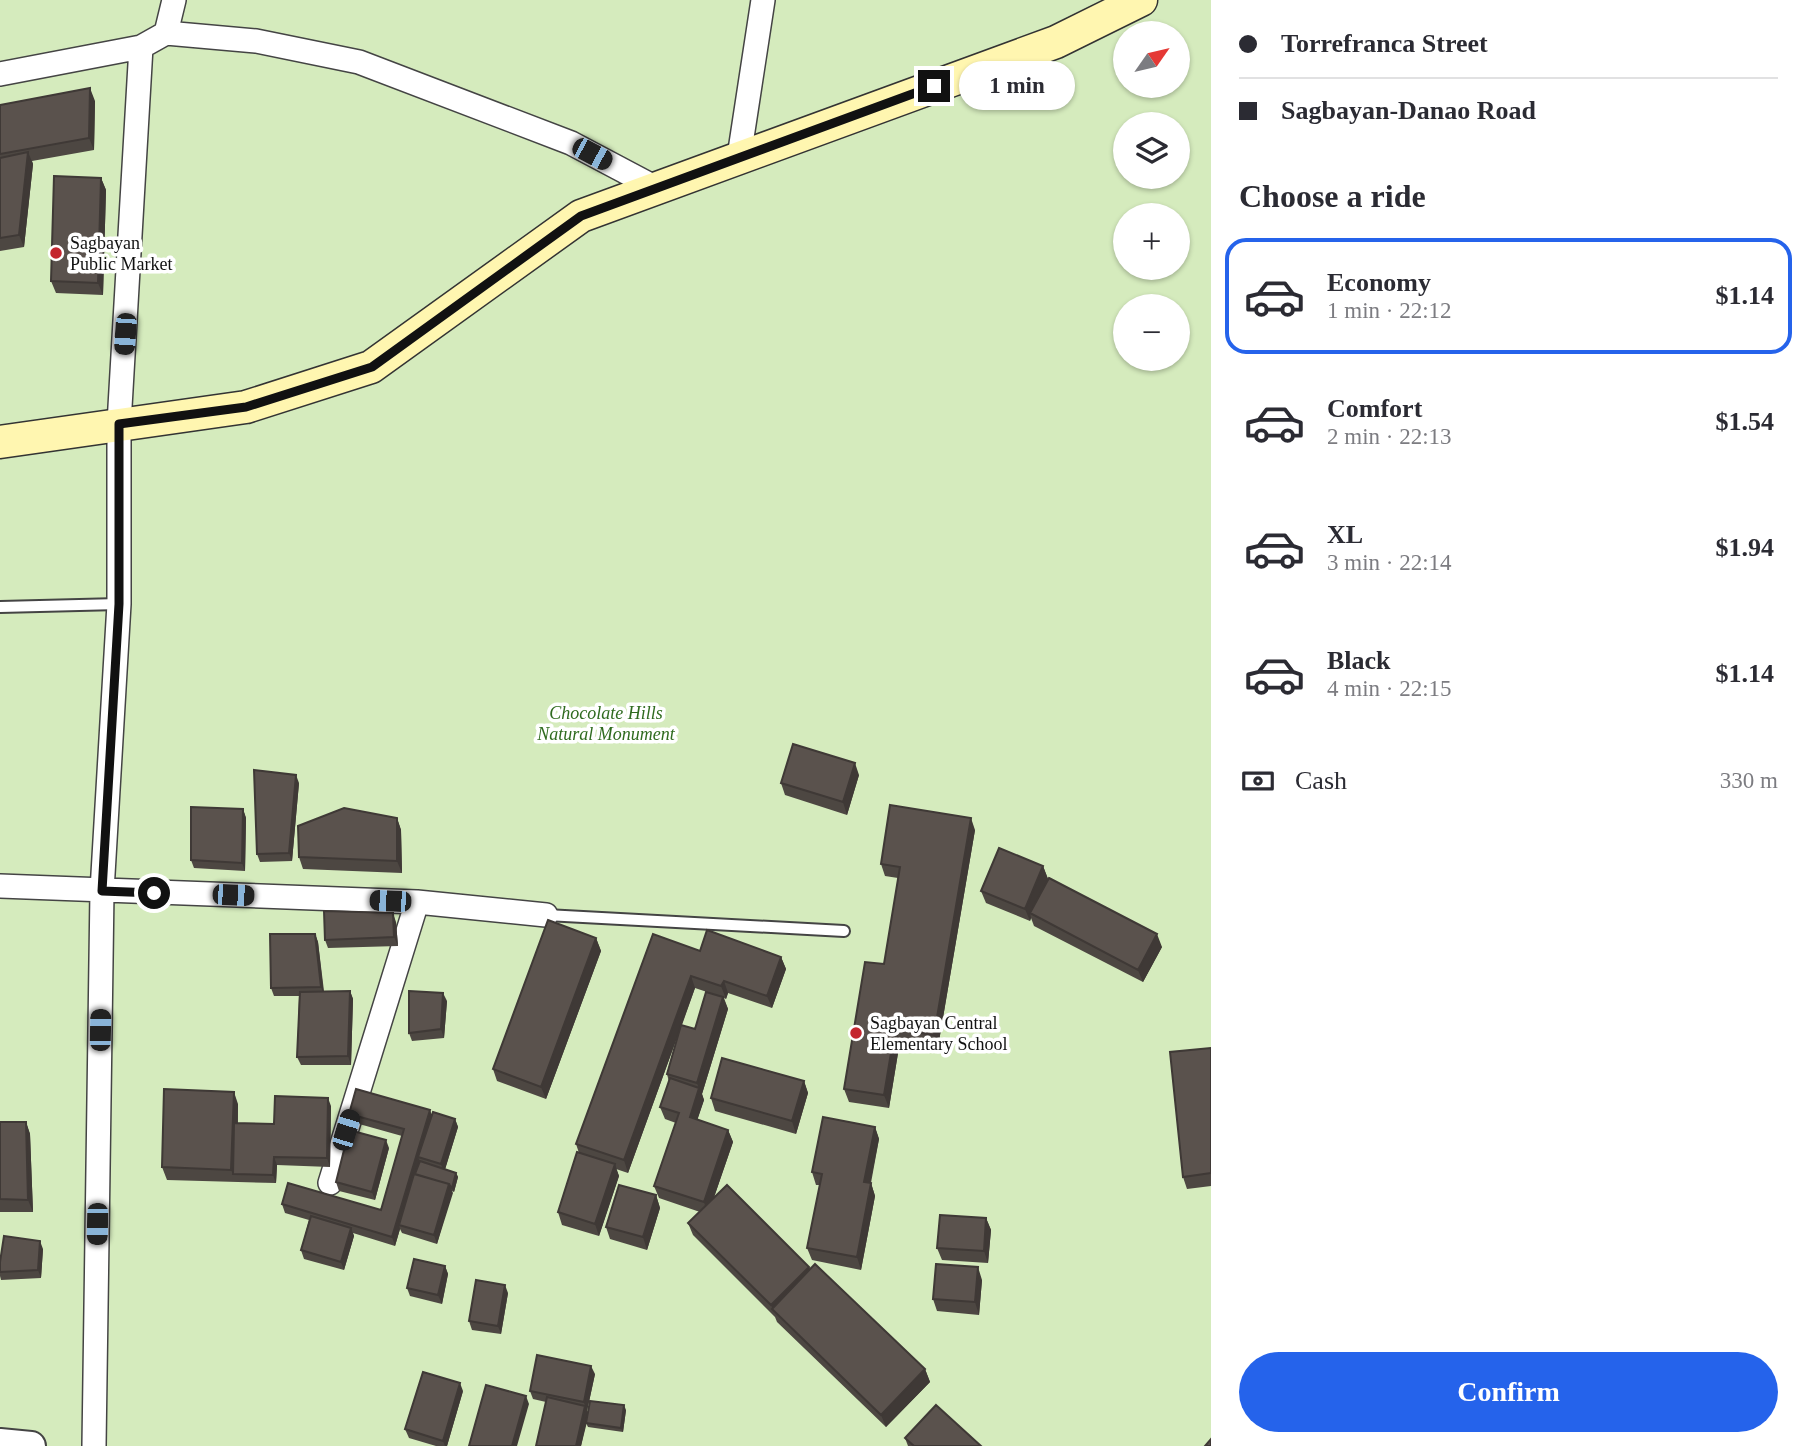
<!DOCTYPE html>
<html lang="en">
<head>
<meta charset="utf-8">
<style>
  :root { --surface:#fff; --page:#f2f2f3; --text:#2b2b33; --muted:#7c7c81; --line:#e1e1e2; --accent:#2563eb }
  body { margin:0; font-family:Georgia,serif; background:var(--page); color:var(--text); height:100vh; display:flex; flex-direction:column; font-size:26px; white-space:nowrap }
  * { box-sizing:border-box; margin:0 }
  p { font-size:23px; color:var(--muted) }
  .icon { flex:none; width:38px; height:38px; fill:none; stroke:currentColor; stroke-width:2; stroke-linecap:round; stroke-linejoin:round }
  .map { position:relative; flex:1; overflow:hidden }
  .sheet { display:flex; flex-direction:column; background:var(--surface); width:595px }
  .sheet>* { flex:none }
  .guide { display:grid; align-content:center; height:154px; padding:0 28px; background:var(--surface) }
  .needle { width:46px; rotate:56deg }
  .controls { position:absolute; left:1113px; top:21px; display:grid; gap:14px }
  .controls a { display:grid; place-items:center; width:77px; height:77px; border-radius:50%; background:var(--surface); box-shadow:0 2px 5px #0004; font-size:35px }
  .end { position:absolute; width:32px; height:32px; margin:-16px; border:9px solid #111; background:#fff; box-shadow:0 0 0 4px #fff }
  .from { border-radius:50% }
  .bubble { position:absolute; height:49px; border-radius:24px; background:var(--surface); box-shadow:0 2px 5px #0004; font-size:23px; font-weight:600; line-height:49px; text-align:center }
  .car { position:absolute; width:21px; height:42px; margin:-21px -10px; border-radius:9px; box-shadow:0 0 5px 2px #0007; background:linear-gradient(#222 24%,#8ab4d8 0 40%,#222 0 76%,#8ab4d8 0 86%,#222 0) }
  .guide b { display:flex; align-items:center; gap:24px; height:66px; font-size:26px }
  .guide b+b { border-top:2px solid var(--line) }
  .guide i { width:18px; height:18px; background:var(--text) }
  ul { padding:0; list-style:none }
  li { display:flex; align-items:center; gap:21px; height:116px; margin:0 14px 10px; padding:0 14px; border:4px solid transparent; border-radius:21px }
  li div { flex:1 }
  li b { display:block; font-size:26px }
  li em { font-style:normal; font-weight:600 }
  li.selected { border-color:var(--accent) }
  li>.icon { width:63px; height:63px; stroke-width:1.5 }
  h2 { padding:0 28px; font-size:32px; line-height:84px }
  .pay { display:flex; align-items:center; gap:18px; height:77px; padding:0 28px; font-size:26px }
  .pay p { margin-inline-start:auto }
  .cta { display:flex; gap:14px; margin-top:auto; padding:14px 28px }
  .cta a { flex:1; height:80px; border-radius:42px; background:var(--accent); color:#fff; font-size:28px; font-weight:600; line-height:80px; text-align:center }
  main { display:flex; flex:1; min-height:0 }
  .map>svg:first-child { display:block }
  .green { fill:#d5ebbd; fill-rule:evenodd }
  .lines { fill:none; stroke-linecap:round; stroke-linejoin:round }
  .service-casing { stroke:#444; stroke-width:14 }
  .minor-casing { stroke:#444; stroke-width:26 }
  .tertiary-casing { stroke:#444; stroke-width:32 }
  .secondary-casing { stroke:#333; stroke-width:35 }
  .service { stroke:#fff; stroke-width:10 }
  .minor { stroke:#fff; stroke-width:23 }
  .tertiary { stroke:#fff; stroke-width:28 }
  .secondary { stroke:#fff6b0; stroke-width:32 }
  .wall { fill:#4d4742; fill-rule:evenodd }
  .shaded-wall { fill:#3f3936 }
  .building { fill:#5a524d; stroke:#3f3936; stroke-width:2 }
  .route { stroke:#111; stroke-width:9 }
  .poi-dot { fill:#c4262e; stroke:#fff; stroke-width:2.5 }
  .labels { text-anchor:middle; stroke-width:7; stroke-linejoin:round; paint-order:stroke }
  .poi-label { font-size:18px; fill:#111; stroke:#fff; text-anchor:start }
  .park-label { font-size:18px; font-style:italic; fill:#2f6b1f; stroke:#fff }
</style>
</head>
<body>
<main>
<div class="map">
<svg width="1211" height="1446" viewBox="0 0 1211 1446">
  <rect width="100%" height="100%" fill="#fffdf5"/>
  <path class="green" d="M 0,0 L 1211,0 L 1211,1446 L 0,1446 ZM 1125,33 L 1178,33 L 1178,86 L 1125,86 ZM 1125,124 L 1178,124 L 1178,177 L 1125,177 ZM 1125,215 L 1178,215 L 1178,268 L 1125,268 ZM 1125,306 L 1178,306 L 1178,359 L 1125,359 Z"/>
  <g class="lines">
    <g class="service-casing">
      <path id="service" d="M 0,607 L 119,604
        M 546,915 L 844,931"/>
    </g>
    <g class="minor-casing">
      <path id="minor" d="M 166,33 L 174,0
        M 0,74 L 141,47 L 166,33 L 256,41 L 359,62 L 571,143 L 656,188
        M 739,157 L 763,0
        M 0,886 L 417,902 L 546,915
        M 330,1183 L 417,902
        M 94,1446 L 102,891 L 119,604 L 119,424 L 141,47"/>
    </g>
    <g class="tertiary-casing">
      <path id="tertiary" d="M 0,1443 L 31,1446"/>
    </g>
    <g class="secondary-casing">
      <path id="secondary" d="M 0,442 L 246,407 L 371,367 L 581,216 L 1056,42 L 1141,0"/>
    </g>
    <use href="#service" class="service"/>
    <use href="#minor" class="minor"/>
    <use href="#tertiary" class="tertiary"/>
    <use href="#secondary" class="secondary"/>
  </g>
  <path class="wall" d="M 95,101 L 94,150 L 32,161 L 33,164 L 24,247 L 0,251 L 0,105 Z
    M 101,178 L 106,190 L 103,295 L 56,293 L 51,281 Z
    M 859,775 L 847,815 L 785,795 L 781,783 Z
    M 299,783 L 292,861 L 260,862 L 257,854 Z
    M 243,809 L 246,818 L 245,871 L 194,868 L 191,860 Z
    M 397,818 L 401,830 L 402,873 L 303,869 L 299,857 Z
    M 975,830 L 938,1047 L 900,1041 L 889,1108 L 849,1102 L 844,1089 L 884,964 L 898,878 L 885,876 L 881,864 Z
    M 1043,866 L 1048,879 L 1045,886 L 1162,947 L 1143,982 L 1034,926 L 1031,918 L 1030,921 L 986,903 L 981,891 Z
    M 396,922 L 398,946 L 328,948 L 325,940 Z
    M 315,934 L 318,942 L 324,991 L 350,991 L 353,999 L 351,1065 L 301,1065 L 297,1057 L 299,996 L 274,996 L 271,988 Z
    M 596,938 L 601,951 L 546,1099 L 497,1081 L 493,1069 Z
    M 700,951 L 781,957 L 786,969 L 772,1008 L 728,993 L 726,999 L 724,998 L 728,1009 L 702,1094 L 704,1100 L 697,1120 L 728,1130 L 733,1142 L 714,1197 L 809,1267 L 810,1269 L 925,1369 L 930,1382 L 886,1427 L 777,1322 L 775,1317 L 693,1235 L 688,1223 L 700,1212 L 659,1198 L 654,1186 L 676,1123 L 665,1119 L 660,1107 L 669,1082 L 667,1074 L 679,1032 L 628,1173 L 616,1169 L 619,1176 L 599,1236 L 562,1225 L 558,1212 L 579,1153 L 576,1144 ZM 695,988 L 707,992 L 695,1029 L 682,1025 Z
    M 447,1001 L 444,1038 L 412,1041 L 409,1033 Z
    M 1211,1048 L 1211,1186 L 1187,1189 L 1183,1177 Z
    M 804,1081 L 808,1093 L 796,1134 L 715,1111 L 711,1098 Z
    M 238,1104 L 238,1123 L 274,1124 L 331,1106 L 330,1167 L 277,1165 L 276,1183 L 167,1180 L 162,1167 Z
    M 349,1114 L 432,1114 L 455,1119 L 458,1127 L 445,1169 L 456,1173 L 458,1177 L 454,1192 L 452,1191 L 437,1244 L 402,1233 L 400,1229 L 395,1246 L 353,1233 L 354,1236 L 344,1270 L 304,1259 L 301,1250 L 309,1220 L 285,1213 L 282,1204 L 381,1210 L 402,1136 L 352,1122 Z
    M 0,1122 L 26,1122 L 30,1134 L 33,1212 L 0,1212 Z
    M 875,1127 L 879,1139 L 871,1183 L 875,1196 L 861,1270 L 812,1260 L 807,1248 L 820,1185 L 816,1185 L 812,1172 Z
    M 389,1148 L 375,1200 L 339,1191 L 336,1182 Z
    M 656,1195 L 660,1208 L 647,1250 L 610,1239 L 606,1227 Z
    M 986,1218 L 991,1230 L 988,1263 L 942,1260 L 937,1248 Z
    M 43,1249 L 41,1278 L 1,1280 L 0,1276 L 0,1262 Z
    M 445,1266 L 448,1274 L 442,1304 L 410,1296 L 407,1288 Z
    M 982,1280 L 979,1315 L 937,1311 L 933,1299 Z
    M 508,1293 L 501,1334 L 472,1330 L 469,1321 Z
    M 595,1374 L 587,1411 L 588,1413 L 626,1410 L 623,1432 L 588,1427 L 586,1423 L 581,1446 L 536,1446 L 546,1402 L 533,1399 L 530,1391 Z
    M 463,1391 L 447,1446 L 436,1446 L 409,1438 L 405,1429 Z
    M 905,1438 L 981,1446 L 908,1446 Z"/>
  <path class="shaded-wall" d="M 90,88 L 95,101 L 94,150 L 89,138 Z
    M 28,152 L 33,164 L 24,247 L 19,235 Z
    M 101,178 L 106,190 L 103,295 L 98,283 Z
    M 855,763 L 859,775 L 847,815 L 843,802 Z
    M 296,775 L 299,783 L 292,861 L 289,853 Z
    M 243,809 L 246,818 L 245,871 L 242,863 Z
    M 397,818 L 401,830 L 402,873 L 397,861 Z
    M 971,818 L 975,830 L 938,1047 L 934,1035 Z
    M 1043,866 L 1048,879 L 1033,915 L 1030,913 L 1031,918 L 1030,921 L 1025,909 Z
    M 393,913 L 396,922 L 398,946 L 394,937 Z
    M 315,934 L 318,942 L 324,996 L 321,987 Z
    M 1157,934 L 1162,947 L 1143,982 L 1138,970 Z
    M 596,938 L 601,951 L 546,1099 L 541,1087 Z
    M 781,957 L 786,969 L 772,1008 L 767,996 Z
    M 691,976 L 695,988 L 628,1173 L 624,1160 Z
    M 724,981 L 728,993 L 726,999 L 721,986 Z
    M 350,991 L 353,999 L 351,1065 L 348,1056 Z
    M 443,993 L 447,1001 L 444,1038 L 441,1029 Z
    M 723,997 L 728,1009 L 702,1094 L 704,1100 L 694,1130 L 690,1117 L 699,1089 L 697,1083 Z
    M 895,1029 L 900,1041 L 889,1108 L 884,1095 Z
    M 804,1081 L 808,1093 L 796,1134 L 792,1121 Z
    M 234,1092 L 238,1104 L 236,1174 L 233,1174 L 231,1170 Z
    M 328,1098 L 331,1106 L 330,1167 L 327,1158 Z
    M 430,1110 L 433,1118 L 418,1157 L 420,1162 L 399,1225 L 400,1229 L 395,1246 L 392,1237 Z
    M 455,1119 L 458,1127 L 444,1173 L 441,1164 Z
    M 26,1122 L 30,1134 L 33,1212 L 28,1200 Z
    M 875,1127 L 879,1139 L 868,1194 L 864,1182 Z
    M 728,1130 L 733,1142 L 708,1215 L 704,1202 Z
    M 386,1140 L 389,1148 L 375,1200 L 372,1192 Z
    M 274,1157 L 277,1165 L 276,1183 L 273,1175 Z
    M 615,1164 L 619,1176 L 599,1236 L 595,1224 Z
    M 456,1173 L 458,1177 L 454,1192 L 452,1188 Z
    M 871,1183 L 875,1196 L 861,1270 L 857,1257 Z
    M 449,1184 L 453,1193 L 437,1244 L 434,1235 Z
    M 656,1195 L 660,1208 L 647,1250 L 643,1237 Z
    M 986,1218 L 991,1230 L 988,1263 L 984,1251 Z
    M 351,1228 L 354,1236 L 344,1270 L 341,1262 Z
    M 40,1241 L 43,1249 L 41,1278 L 38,1270 Z
    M 445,1266 L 448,1274 L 442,1304 L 438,1295 Z
    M 809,1267 L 814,1279 L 773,1310 L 771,1305 Z
    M 978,1267 L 982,1280 L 979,1315 L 975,1302 Z
    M 505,1285 L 508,1293 L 501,1334 L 498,1326 Z
    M 591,1366 L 595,1374 L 587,1411 L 589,1414 L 581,1446 L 576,1446 L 585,1406 L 584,1402 Z
    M 925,1369 L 930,1382 L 886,1427 L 881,1415 Z
    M 460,1383 L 463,1391 L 447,1446 L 445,1446 L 443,1441 Z
    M 526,1396 L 529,1404 L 517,1446 L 512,1446 Z
    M 624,1405 L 626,1410 L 623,1432 L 621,1428 Z"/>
  <path class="building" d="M 90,88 L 89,138 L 0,154 L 0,105 Z
    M 28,152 L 19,235 L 0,238 L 0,158 Z
    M 54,176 L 101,178 L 98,283 L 51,281 Z
    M 793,744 L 855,763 L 843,802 L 781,783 Z
    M 254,770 L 296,775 L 289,853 L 257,854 Z
    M 890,805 L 971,818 L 934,1035 L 895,1029 L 884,1095 L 844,1089 L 865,962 L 884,964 L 900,867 L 881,864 Z
    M 191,807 L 243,809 L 242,863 L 191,860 Z
    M 344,808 L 397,818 L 397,861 L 299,857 L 298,826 Z
    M 999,848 L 1043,866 L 1025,909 L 981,891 Z
    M 1049,878 L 1157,934 L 1138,970 L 1030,913 Z
    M 324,911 L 393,913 L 394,937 L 325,940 Z
    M 548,920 L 596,938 L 541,1087 L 493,1069 Z
    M 707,930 L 781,957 L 767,996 L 724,981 L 721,986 L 691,976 L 624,1160 L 576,1144 L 653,934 L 700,951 Z
    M 270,934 L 315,934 L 321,987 L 271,988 Z
    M 350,991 L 348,1056 L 297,1057 L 300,992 Z
    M 409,991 L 443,993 L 441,1029 L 409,1033 Z
    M 706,992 L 723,997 L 697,1083 L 667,1074 L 681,1025 L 695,1029 Z
    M 1211,1048 L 1211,1173 L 1183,1177 L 1170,1052 Z
    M 722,1058 L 804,1081 L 792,1121 L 711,1098 Z
    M 670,1078 L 699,1088 L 690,1117 L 728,1130 L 704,1202 L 654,1186 L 679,1113 L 660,1107 Z
    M 164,1089 L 234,1092 L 231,1170 L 162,1167 Z
    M 356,1089 L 430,1110 L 392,1237 L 282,1204 L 288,1183 L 381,1210 L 404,1129 L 349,1114 Z
    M 275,1096 L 328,1098 L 327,1158 L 274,1157 L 273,1175 L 233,1174 L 234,1123 L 274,1124 Z
    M 433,1112 L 455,1119 L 441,1164 L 418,1157 Z
    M 823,1117 L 875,1127 L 864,1182 L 871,1183 L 857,1257 L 807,1248 L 822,1174 L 812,1172 Z
    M 0,1122 L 26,1122 L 28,1200 L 0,1199 Z
    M 349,1130 L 386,1140 L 372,1192 L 336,1182 Z
    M 577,1152 L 615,1164 L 595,1224 L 558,1212 Z
    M 420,1161 L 456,1173 L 452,1188 L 451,1187 L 449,1184 L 415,1174 Z
    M 414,1174 L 449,1184 L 434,1235 L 399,1225 Z
    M 619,1185 L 656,1195 L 643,1237 L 606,1227 Z
    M 727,1185 L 809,1267 L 771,1305 L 688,1223 Z
    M 940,1215 L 986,1218 L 984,1251 L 937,1248 Z
    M 311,1216 L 351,1228 L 341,1262 L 301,1250 Z
    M 4,1236 L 40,1241 L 38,1270 L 0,1272 L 0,1262 Z
    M 414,1259 L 445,1266 L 438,1295 L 407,1288 Z
    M 815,1264 L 925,1369 L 881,1415 L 772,1309 Z
    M 936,1264 L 978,1267 L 975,1302 L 933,1299 Z
    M 476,1280 L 505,1285 L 498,1326 L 469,1321 Z
    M 537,1355 L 591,1366 L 584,1402 L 530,1391 Z
    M 423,1372 L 460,1383 L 443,1441 L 405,1429 Z
    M 486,1385 L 526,1396 L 512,1446 L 469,1446 Z
    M 547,1397 L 585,1406 L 576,1446 L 536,1446 Z
    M 590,1401 L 624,1405 L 621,1428 L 586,1423 Z
    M 936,1405 L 981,1446 L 914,1446 L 905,1438 Z
    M 1211,1439 L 1211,1446 L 1205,1446 Z"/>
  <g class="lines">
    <path class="route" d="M 154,893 L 102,891 L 119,604 L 119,424 L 246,407 L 372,367 L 581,216 L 934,86"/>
  </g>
  <g class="poi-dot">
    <circle cx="56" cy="253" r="7"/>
    <circle cx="856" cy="1033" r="7"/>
  </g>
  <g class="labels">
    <g class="poi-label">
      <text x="70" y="249">Sagbayan<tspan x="70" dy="21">Public Market</tspan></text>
      <text x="870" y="1029">Sagbayan Central<tspan x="870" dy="21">Elementary School</tspan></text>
    </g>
    <g class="park-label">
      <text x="606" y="719">Chocolate Hills<tspan x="606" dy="21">Natural Monument</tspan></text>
    </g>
  </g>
</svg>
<div class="controls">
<a><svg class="needle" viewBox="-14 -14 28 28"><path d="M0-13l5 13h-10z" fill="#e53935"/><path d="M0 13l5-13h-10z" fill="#7c7c81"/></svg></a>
<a><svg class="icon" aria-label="layers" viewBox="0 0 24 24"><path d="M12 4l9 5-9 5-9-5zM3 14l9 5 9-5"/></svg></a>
<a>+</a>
<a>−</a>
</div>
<i class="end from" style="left:154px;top:893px"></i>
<i class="end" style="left:934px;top:86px"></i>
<div class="bubble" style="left:959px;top:61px;width:116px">1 min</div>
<i class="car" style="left:592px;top:154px;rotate:118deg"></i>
<i class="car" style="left:125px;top:334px;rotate:184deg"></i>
<i class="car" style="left:233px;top:895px;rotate:92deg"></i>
<i class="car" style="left:390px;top:901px;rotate:272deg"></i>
<i class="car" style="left:100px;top:1030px;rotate:1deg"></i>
<i class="car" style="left:346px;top:1130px;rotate:17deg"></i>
<i class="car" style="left:97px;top:1224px;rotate:181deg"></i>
</div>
<section class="sheet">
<div class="guide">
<b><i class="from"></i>Torrefranca Street</b>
<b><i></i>Sagbayan-Danao Road</b>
</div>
<h2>Choose a ride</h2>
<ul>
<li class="selected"><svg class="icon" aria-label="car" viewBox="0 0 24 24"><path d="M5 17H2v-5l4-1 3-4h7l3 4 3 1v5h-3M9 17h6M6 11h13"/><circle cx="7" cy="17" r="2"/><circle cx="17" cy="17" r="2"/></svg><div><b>Economy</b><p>1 min · 22:12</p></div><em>$1.14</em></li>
<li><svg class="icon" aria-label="car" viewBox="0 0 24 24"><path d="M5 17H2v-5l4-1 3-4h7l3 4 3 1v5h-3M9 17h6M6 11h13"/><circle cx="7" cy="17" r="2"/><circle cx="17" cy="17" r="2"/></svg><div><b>Comfort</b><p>2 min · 22:13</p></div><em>$1.54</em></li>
<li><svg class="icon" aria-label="car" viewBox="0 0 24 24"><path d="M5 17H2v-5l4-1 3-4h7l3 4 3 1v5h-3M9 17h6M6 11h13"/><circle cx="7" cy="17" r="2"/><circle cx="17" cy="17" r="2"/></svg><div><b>XL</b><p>3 min · 22:14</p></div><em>$1.94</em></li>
<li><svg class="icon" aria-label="car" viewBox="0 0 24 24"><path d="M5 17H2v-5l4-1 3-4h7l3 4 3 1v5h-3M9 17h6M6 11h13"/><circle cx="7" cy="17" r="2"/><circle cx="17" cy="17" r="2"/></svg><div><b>Black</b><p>4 min · 22:15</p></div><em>$1.14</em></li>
</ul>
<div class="pay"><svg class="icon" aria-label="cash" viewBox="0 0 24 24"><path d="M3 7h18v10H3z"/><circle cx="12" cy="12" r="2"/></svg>Cash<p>330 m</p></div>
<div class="cta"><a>Confirm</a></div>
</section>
</main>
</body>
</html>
